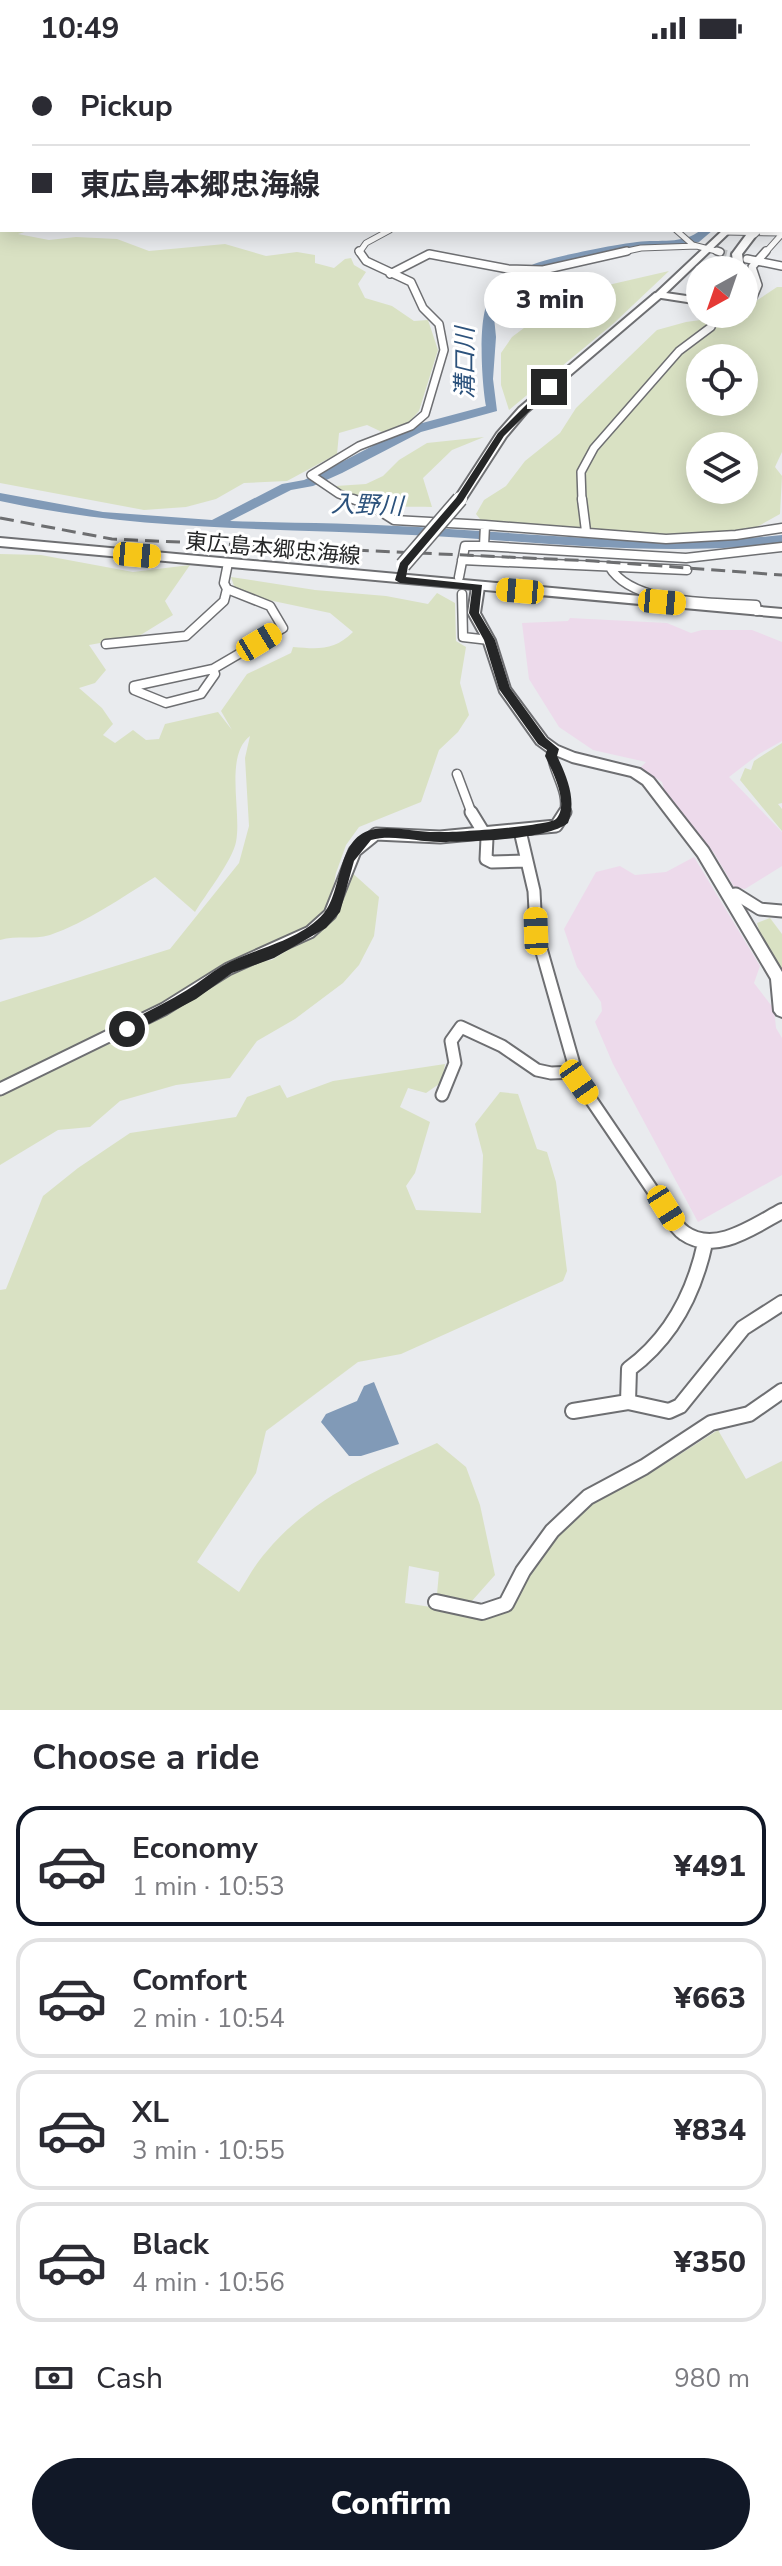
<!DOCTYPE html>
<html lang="en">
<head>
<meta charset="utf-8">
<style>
  :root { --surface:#fff; --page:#f7f7f7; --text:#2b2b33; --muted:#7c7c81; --line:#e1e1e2; --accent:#111827 }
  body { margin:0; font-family:"Nunito Sans","Noto Sans JP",sans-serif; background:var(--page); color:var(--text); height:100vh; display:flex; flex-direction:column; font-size:30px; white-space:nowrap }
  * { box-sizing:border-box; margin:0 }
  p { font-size:26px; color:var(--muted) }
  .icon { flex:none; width:44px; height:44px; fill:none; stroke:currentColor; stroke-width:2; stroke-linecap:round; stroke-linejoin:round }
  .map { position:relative; height:1654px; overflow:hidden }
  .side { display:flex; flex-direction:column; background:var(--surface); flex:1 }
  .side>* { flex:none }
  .top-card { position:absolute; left:0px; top:0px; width:782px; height:176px; box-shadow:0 4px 20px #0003; display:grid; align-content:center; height:176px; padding:0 32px; background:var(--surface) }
  .needle { width:52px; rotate:220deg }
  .buttons { position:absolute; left:686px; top:200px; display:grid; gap:16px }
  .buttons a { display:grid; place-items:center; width:72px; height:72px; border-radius:50%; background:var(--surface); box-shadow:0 4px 20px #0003; font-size:40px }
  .end { position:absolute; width:36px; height:36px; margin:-18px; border:10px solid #252627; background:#fff; box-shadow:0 0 0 4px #fff }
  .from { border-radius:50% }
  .bubble { position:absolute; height:56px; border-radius:28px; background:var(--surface); box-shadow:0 4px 20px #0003; font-size:26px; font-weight:800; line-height:56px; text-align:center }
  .car { position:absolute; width:24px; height:48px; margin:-24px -12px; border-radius:10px; box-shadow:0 0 6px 2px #0007; background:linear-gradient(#f5c518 24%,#345 0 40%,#f5c518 0 76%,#345 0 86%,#f5c518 0) }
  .top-card b { display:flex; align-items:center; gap:28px; height:76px; font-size:30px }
  .top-card b+b { border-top:2px solid var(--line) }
  .top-card i { width:20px; height:20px; background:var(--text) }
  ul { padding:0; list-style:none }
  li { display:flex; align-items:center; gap:24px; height:120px; margin:0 16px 12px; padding:0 16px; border:4px solid var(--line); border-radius:24px }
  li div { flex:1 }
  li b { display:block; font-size:30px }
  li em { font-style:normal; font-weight:800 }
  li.active { border-color:var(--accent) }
  li>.icon { width:72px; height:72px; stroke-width:1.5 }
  h2 { padding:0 32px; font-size:36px; line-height:96px }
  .pay { display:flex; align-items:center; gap:20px; height:88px; padding:0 32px; font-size:30px }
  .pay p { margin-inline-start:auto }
  .button { display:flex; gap:16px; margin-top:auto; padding:16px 32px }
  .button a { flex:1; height:92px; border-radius:48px; background:var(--accent); color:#fff; font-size:32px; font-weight:800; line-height:92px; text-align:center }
  .status { display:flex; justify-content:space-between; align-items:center; height:56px; padding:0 40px; background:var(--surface); direction:ltr }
  .status svg { height:22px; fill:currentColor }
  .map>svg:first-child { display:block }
  .industrial { fill:#eddaeb }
  .green { fill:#d9e1c3; fill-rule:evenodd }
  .water { fill:#819ab7 }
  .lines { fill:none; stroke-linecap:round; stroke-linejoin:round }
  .river { fill:#819ab7; fill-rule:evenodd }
  .street-tunnel-far1 { stroke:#c2c4c6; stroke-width:5; stroke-dasharray:5 3; stroke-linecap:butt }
  .street-tunnel { stroke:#c2c4c6; stroke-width:7; stroke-dasharray:7 3; stroke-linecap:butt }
  .street-far4-casing { stroke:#6e6f72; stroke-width:7 }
  .street-far3-casing { stroke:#6e6f72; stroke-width:10 }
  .street-far2-casing { stroke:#6e6f72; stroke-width:11 }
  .street-far1-casing { stroke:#6e6f72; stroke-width:15 }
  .street-casing { stroke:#6e6f72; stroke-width:18 }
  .secondary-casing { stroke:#6e6f72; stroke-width:4 }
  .primary-casing { stroke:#6e6f72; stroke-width:4 }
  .highway-casing { stroke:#6e6f72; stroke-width:4 }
  .street-far4 { stroke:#fff; stroke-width:5 }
  .street-far3 { stroke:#fff; stroke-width:7 }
  .street-far2 { stroke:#fff; stroke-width:8 }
  .street-far1 { stroke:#fff; stroke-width:11 }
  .street { stroke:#fff; stroke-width:14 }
  .secondary { fill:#fff; fill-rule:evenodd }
  .primary { fill:#fff; fill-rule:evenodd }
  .highway { fill:#fff; fill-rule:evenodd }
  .rail { stroke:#6d6e70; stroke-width:3; stroke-dasharray:14 7; stroke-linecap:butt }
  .primary-bridge-casing { stroke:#6e6f72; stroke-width:17; stroke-linecap:butt }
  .highway-bridge-casing { stroke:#6e6f72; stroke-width:12; stroke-linecap:butt }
  .primary-bridge { stroke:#fff; stroke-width:14 }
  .highway-bridge { stroke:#fff; stroke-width:10 }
  .route { fill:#252627 }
  .labels { text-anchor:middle; stroke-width:6; stroke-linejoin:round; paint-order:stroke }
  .far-street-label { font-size:22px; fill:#252627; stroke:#fff }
  .far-water-label { font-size:24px; font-style:italic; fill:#2c527c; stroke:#fff }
</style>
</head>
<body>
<div class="status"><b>10:49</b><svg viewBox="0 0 49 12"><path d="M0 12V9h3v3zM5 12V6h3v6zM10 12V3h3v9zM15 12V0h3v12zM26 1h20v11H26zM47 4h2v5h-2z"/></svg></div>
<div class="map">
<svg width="782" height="1654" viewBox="0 0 782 1654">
  <rect width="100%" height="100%" fill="#e9ebee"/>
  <path class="industrial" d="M 570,562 L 667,567 L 691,577 L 702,574 L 752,574 L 782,586 L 782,685 L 759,698 L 729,721 L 782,776 L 782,810 L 745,833 L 734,831 L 714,797 L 666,741 L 662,726 L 640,712 L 646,706 L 593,694 L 559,671 L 529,623 L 522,567 L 568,565 Z
    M 694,801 L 760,910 L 754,927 L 774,953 L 776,972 L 782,982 L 782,1119 L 698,1166 L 613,1008 L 595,966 L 602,955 L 601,946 L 577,911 L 564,873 L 596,816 L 620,810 L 635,819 L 666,816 Z"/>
  <path class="green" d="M 0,0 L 487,0 L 2,2 L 2,174 L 31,174 L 18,178 L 49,184 L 76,181 L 117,183 L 149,195 L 225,188 L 266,200 L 297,196 L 315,199 L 315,207 L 334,212 L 345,203 L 351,202 L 354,209 L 366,216 L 358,228 L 365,242 L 392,250 L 414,265 L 428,264 L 438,294 L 419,355 L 409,366 L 382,376 L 367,369 L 339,377 L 337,398 L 287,425 L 244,427 L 216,443 L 186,451 L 144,454 L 0,427 Z
    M 669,215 L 614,267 L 509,354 L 501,329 L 501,297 L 512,281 L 569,238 Z
    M 777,231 L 782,231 L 782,396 L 775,411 L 782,420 L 780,458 L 739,481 L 663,480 L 483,467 L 476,458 L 484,444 L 506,430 L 525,405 L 560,377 L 576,352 L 657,274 L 686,266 L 744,258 L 744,253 ZM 700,302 L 744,302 L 744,346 L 700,346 ZM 700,390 L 744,390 L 744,434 L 700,434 Z
    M 484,381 L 452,394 L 423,422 L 432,451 C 403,450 358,455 336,430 L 366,428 L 383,420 L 399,404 L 427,387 Z
    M 0,498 L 41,499 L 133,516 L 190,509 L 165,545 L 173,559 L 139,580 L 89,589 L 106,614 L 95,627 L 79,632 L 102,652 L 113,668 L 103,679 L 115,687 L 133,674 L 146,684 L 159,683 L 165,668 L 218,656 L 232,674 L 221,655 L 247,618 L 291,597 L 293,591 C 318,593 334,595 353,576 L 330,557 L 259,542 L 235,533 L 231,521 L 315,534 L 386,540 L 428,548 L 437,537 L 455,547 L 456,585 L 466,591 L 460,627 L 469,659 L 458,676 L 439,694 L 421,746 L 359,771 L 346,789 L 336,817 L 329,855 L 320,866 L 266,895 L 215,913 L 164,947 L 0,1030 L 0,946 L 170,893 L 239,807 L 249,770 L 245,702 L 250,680 C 224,700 242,756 236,786 C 232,805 206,838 195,856 L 155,821 C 121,842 87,866 50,879 C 33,884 17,879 0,884 Z
    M 782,687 L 782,747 L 778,748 L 782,753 L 782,775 L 740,724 L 745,712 L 751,714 L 754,705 Z
    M 349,814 L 379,841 L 374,880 L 359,909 L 343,927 L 295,963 L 257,985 L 230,1022 L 176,1029 L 120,1045 L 90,1071 L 58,1074 L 0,1109 L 0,1039 L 195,942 L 230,917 L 255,906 L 272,904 L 325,870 L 337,857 Z
    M 770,862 L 782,878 L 782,914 L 763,888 L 757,867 Z
    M 445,1008 L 442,1026 L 426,1037 L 408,1032 L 400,1051 L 430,1066 L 415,1117 L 406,1130 L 416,1154 L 481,1157 L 483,1099 L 475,1068 L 500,1036 L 518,1038 L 537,1093 L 547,1096 L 556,1126 L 567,1215 L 563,1225 L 401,1298 L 358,1306 L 266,1375 L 256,1417 L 197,1506 L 239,1536 C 248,1522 256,1507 267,1495 C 310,1443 377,1414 437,1387 L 466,1411 L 480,1449 L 495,1519 L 471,1546 L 437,1538 L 439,1516 L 409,1510 L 405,1547 L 482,1559 L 510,1548 L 548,1491 L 585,1448 L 652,1416 L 718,1374 L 746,1423 L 782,1405 L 782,1654 L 0,1654 L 0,1234 L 6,1233 L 43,1140 L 78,1112 L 130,1077 L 236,1061 L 247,1041 L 280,1029 L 287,1042 L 333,1025 Z"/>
  <path class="water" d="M 374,1326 L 399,1388 L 361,1400 L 349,1400 L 321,1366 L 326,1358 L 357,1345 L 364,1330 Z"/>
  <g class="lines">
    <path class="river" d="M 780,169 L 782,169 L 782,175 L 776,174 L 780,174 Z
      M 701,174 L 713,174 L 699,186 L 683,190 L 636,192 L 540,213 L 500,245 L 494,261 L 496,281 L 493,323 L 497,355 L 421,376 L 342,417 L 313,430 L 291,434 L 230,465 C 292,467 355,467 418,471 C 540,478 660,492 782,479 L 782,487 C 656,502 537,485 412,479 C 273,472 136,475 0,445 L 0,437 L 103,456 L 212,464 L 282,428 L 304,424 L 332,411 L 411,370 L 486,350 C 482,328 477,259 490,242 C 498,231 522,213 534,208 C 557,200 612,189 637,186 C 660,183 682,189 701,174 Z"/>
    <path class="street-tunnel-far1" d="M 720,196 L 724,197"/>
    <path class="street-tunnel" d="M 720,196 L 747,203"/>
    <g class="street-far4-casing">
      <path id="street-far4" d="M 634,2 L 643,0
        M 676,174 L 693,189 L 720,196
        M 725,176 L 782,177
        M 359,197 L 366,187 L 390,174
        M 618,197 L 641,192 L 697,190
        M 765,197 L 782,178"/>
    </g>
    <g class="street-far3-casing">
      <path id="street-far3" d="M 717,195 L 720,196
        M 747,203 L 782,210
        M 390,218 L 429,198 L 508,213 L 543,214 L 627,195
        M 744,247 L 753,241 L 758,229 L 752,211 L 766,195
        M 358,445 L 339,438 L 311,419 L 359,390 L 411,370 L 425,358 L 444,294 L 439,268 L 423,252 L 411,226 L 366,205 L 359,195
        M 582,445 L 581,416 L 594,392 L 679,295 L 711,271 L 716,258"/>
    </g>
    <g class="street-far2-casing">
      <path id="street-far2" d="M 353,443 L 372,450 L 394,464 L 485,469 L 484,490 L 465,490 L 459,521
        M 582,443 L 586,475
        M 485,469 L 666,483 L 736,479 L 782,472
        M 484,490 L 686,502 L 782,491
        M 462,504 L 687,514
        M 609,510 C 632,550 714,546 756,549 L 757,555
        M 462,538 L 463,581 L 489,584
        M 106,588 L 186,580 L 224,545 L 227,533
        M 213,613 L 215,618 L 201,638 L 166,647 L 134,634 L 134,630 Z
        M 213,613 L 283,572 L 270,550 L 227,533 L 224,527 L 228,507
        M 553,693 C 548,711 571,733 564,758
        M 457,718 L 472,758"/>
    </g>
    <g class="street-far1-casing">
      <path id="street-far1" d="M 471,756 L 487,782 L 486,803 L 492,806 L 527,805
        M 520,775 L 534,835 L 536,875 L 579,1026 L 666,1154
        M 729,839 L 736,838 L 760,853 L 782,855
        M 0,1033 L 164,953 L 228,913 L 310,876 L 330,858 L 355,795 L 376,778 L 440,781 L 556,770 L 565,756
        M 442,1039 L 455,1007 L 451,985 L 461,971 L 502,990 L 537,1014 L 551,1017 L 576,1016"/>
    </g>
    <g class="street-casing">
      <path id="street" d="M 665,1152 C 670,1160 676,1172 684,1177 C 715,1199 754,1170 782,1155
        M 628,1346 L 669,1355 L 680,1350 L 743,1272 L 782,1247
        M 573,1355 L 628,1346 L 629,1313 C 671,1282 694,1238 705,1187
        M 436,1546 L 482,1556 L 506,1548 L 523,1515 L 552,1475 L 588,1441 L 644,1411 L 711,1367 L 749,1358 L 782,1335"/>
    </g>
    <g class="secondary-casing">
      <path id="secondary" d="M 780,20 L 782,20 L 782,25 L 780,25 Z
        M 780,116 L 782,116 L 782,122 L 780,122 Z
        M 723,174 L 732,174 L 662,241 L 656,241 L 656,237 Z
        M 478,527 L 484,531 L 480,557 L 495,584 L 510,632 L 547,682 L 558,690 L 575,697 L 640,713 L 653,722 L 708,792 L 782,916 L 782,961 L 777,959 L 774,955 L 771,923 L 698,800 L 643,728 L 631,720 L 572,706 L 548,696 L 537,688 L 500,636 L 483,584 L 468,557 L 472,531 Z"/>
    </g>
    <g class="primary-casing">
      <path id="primary" d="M 655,237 L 664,239 L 527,356 L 506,381 L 464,446 L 456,446 L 454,443 L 497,377 L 519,352 Z
        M 0,482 L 782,553 L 782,561 L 0,490 Z"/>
    </g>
    <g class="highway-casing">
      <path id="highway" d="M 780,143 L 782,143 L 780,151 Z
        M 749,175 L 758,177 L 742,198 L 744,214 L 734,214 L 732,198 Z
        M 659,236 L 700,242 L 700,248 L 655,241 L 653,239 Z"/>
    </g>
    <use href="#street-far4" class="street-far4"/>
    <use href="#street-far3" class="street-far3"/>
    <use href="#street-far2" class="street-far2"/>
    <use href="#street-far1" class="street-far1"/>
    <use href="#street" class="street"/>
    <use href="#secondary" class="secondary"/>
    <use href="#primary" class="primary"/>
    <use href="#highway" class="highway"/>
    <path class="rail" d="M 0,462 L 112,483 L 594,505 L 782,519"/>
    <g class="primary-bridge-casing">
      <path id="primary-bridge" d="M 403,509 L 460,443"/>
    </g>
    <g class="highway-bridge-casing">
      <path id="highway-bridge" d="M 753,177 L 756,174"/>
    </g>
    <use href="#primary-bridge" class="primary-bridge"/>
    <use href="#highway-bridge" class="highway-bridge"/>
  </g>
  <path class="route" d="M 546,329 L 554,331 L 504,380 L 463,445 L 408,510 L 406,521 L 482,529 L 479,557 L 495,584 L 510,632 L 546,682 L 559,693 L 557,700 C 567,721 577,744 568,767 C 547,784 469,786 440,786 C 418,786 392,778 371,784 L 354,805 L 340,856 L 326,872 L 274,902 L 232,917 L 196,943 L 132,977 L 122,977 L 122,969 C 144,957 166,947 187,934 C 199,927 210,917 222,910 C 254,892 299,886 324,857 C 343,835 336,779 375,773 C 394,770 417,776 436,776 C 451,777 549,770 556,763 C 570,748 552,714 545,700 L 547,694 L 538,688 L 499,633 L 484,584 L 469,557 L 472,534 L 400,527 L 395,524 L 400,507 L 456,442 L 498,377 Z"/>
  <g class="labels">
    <g class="far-street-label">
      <text transform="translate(273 492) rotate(5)" y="8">東広島本郷忠海線</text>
    </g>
    <g class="far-water-label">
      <text transform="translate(465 307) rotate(-90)" y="8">溝口川</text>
      <text transform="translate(367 449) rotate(2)" y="8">入野川</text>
    </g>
  </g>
</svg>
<div class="buttons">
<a><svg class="needle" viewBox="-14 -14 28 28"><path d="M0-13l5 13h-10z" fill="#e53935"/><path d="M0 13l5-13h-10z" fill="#7c7c81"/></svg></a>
<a><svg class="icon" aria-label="locate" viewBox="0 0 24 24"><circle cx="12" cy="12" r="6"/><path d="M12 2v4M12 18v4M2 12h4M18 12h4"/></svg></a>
<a><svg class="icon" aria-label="layers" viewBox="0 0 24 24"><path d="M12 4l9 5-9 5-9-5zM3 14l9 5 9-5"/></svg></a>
</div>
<i class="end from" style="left:127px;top:973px"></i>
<i class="end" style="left:549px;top:331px"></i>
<div class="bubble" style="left:484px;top:216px;width:132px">3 min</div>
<i class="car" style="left:137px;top:499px;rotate:95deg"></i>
<i class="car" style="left:520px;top:535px;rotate:275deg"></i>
<i class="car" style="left:662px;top:546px;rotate:95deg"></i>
<i class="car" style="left:259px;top:586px;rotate:59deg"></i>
<i class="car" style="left:536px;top:875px;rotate:358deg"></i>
<i class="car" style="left:579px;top:1026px;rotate:145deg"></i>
<i class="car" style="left:666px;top:1152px;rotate:148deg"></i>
<div class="top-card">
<b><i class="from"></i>Pickup</b>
<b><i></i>東広島本郷忠海線</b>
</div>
</div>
<section class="side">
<h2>Choose a ride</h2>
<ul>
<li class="active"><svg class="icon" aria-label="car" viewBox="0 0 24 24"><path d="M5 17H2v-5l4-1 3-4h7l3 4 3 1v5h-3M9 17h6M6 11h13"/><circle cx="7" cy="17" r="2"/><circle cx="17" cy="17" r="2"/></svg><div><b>Economy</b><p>1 min · 10:53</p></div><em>¥491</em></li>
<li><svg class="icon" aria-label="car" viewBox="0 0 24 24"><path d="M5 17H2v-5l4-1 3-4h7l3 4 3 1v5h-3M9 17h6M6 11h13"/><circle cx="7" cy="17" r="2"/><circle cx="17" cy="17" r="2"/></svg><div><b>Comfort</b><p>2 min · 10:54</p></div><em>¥663</em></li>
<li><svg class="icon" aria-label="car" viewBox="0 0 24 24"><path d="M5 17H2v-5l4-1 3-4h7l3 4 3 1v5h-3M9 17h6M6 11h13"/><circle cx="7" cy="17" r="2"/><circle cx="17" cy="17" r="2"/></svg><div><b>XL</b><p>3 min · 10:55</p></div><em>¥834</em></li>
<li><svg class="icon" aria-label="car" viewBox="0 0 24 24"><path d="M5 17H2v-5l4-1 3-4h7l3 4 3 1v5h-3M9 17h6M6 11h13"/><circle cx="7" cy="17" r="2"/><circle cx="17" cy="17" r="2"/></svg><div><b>Black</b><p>4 min · 10:56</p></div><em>¥350</em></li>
</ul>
<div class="pay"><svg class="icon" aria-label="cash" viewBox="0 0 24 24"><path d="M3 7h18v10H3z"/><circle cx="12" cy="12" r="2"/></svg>Cash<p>980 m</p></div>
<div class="button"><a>Confirm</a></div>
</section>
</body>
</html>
